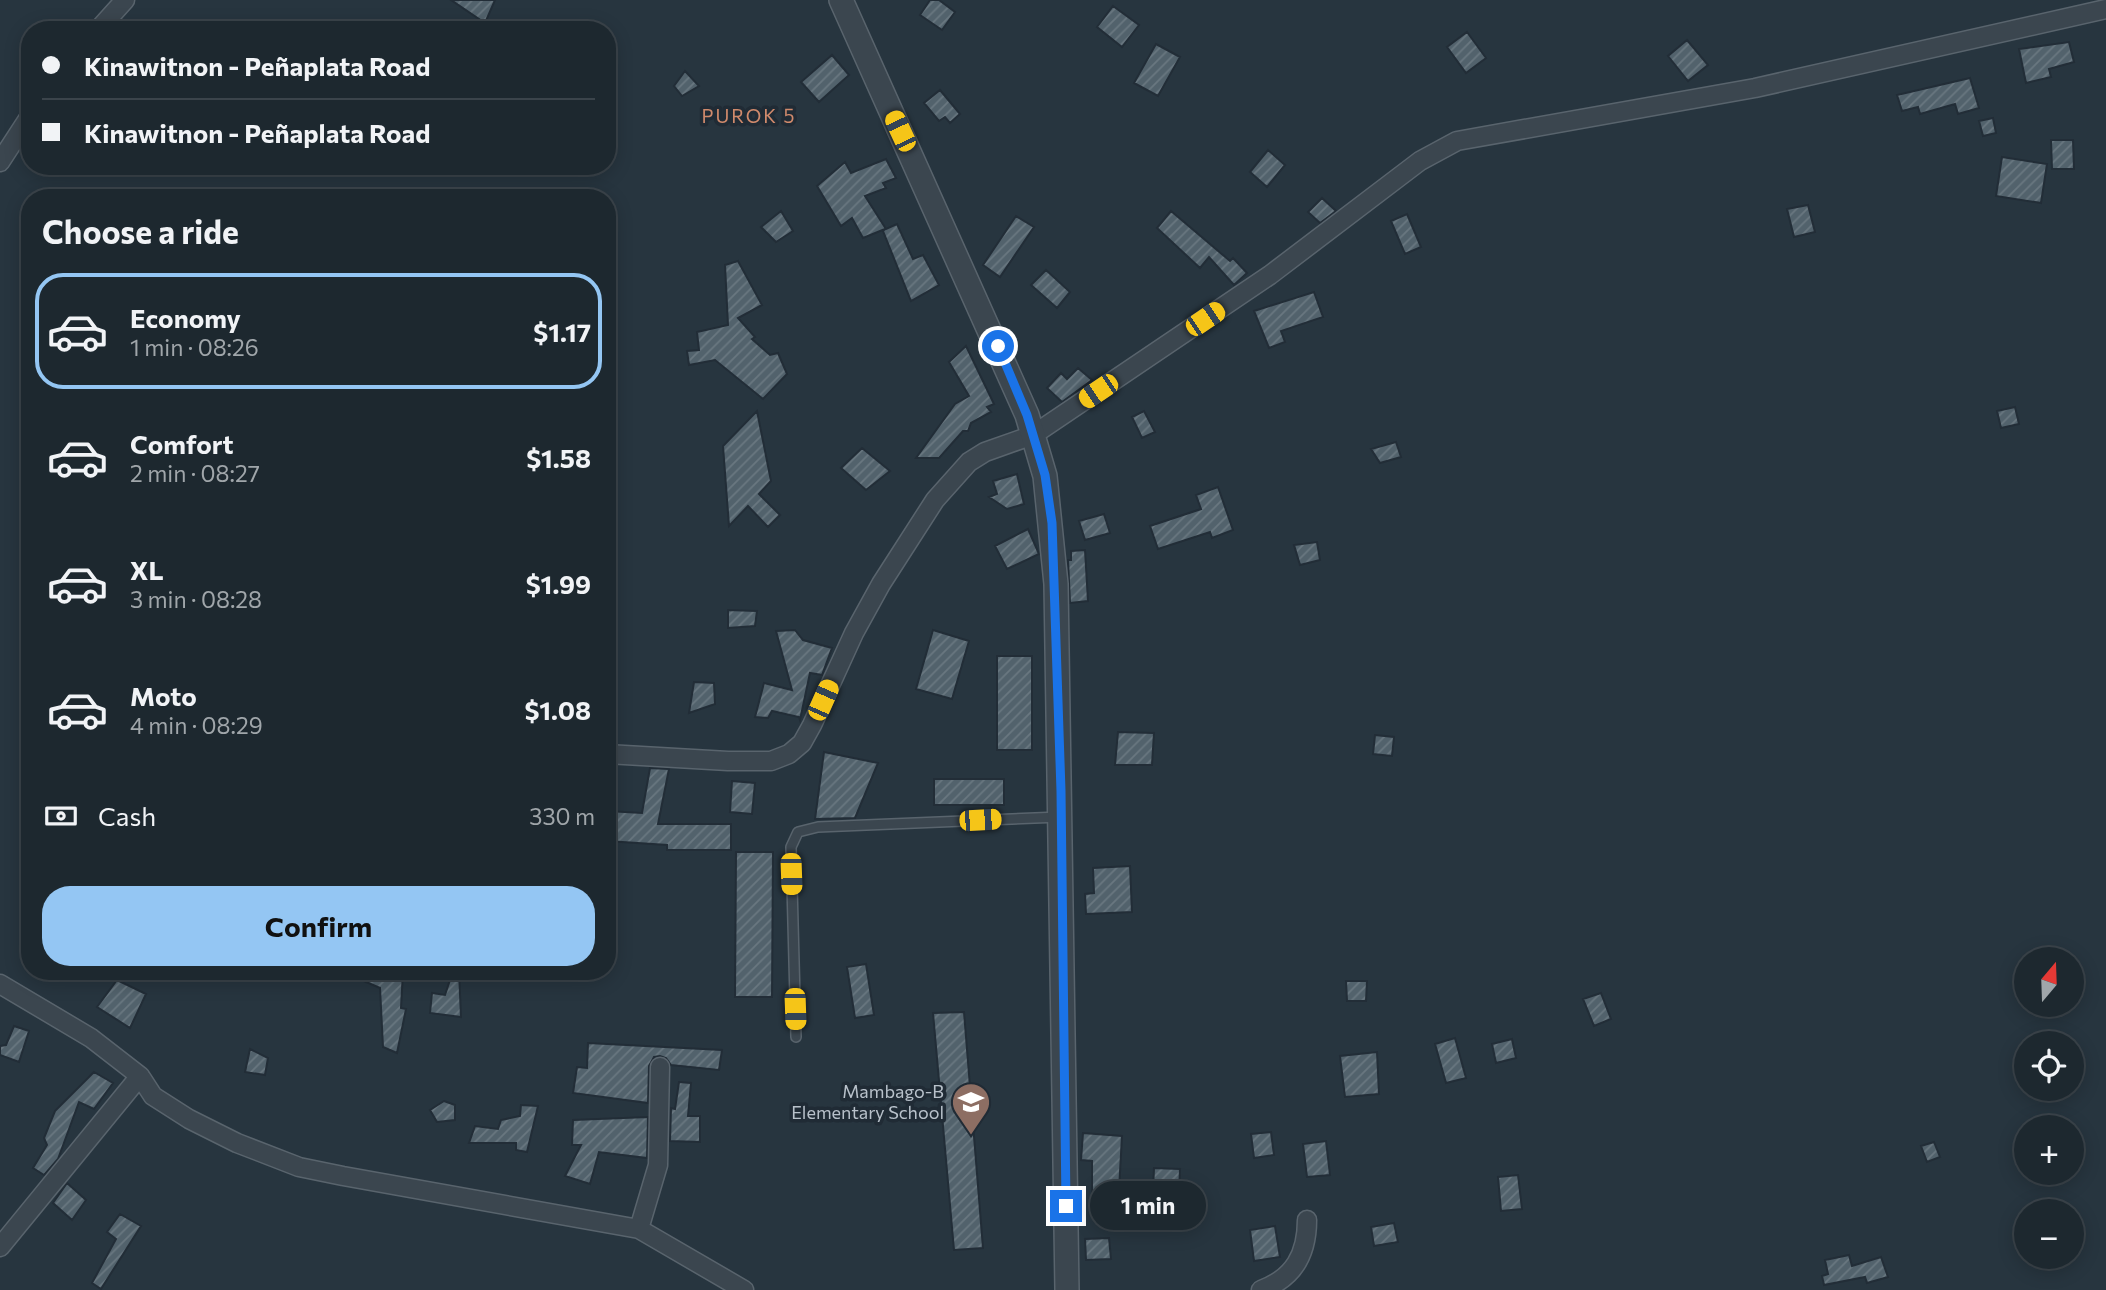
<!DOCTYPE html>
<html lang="en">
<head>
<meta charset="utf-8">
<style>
  :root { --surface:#1d282f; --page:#2a343b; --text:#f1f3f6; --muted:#a0a6aa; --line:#3b444b; --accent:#94c6f3 }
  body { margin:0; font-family:Commissioner,sans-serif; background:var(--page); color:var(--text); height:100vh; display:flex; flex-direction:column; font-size:26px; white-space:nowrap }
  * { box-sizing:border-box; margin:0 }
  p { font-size:23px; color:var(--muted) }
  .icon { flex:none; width:38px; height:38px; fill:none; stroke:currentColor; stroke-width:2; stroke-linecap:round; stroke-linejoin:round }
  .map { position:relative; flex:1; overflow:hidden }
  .details { position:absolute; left:21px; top:189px; width:595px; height:791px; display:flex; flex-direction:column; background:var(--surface); border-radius:28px; box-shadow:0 4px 18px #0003,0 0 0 2px var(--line) }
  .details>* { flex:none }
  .top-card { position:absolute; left:21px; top:21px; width:595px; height:154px; border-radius:28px; box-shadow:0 4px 18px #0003,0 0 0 2px var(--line); display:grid; align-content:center; height:154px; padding:0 21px; background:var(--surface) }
  .needle { width:46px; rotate:19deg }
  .buttons { position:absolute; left:2014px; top:947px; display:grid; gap:14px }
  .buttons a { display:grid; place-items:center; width:70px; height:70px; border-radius:50%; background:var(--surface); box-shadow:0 4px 18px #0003,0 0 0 2px var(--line); font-size:35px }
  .end { position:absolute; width:32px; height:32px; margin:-16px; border:9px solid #1a73e8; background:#fff; box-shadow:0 0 0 4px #fff }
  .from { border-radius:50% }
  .bubble { position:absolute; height:49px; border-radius:24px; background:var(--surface); box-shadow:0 4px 18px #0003,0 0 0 2px var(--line); font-size:23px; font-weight:700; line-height:49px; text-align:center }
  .car { position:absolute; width:21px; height:42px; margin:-21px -10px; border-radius:9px; box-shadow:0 0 5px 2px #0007; background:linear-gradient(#f5c518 24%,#345 0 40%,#f5c518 0 76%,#345 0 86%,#f5c518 0) }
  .top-card b { display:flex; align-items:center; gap:24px; height:66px; font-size:26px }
  .top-card b+b { border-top:2px solid var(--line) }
  .top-card i { width:18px; height:18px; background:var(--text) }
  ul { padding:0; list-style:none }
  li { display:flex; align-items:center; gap:21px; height:116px; margin:0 14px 10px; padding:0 7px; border:4px solid transparent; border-radius:28px }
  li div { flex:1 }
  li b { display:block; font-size:26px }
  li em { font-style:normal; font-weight:700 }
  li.on { border-color:var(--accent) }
  li>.icon { width:63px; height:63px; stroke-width:1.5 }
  h2 { padding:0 21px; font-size:32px; line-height:84px }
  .pay { display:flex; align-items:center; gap:18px; height:77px; padding:0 21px; font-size:26px }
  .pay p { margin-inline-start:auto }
  .button { display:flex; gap:14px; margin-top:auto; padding:14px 21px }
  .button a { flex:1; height:80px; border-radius:28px; background:var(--accent); color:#111; font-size:28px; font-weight:700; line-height:80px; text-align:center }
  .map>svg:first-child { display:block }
  .building { fill:url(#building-hatch); stroke:#222d37; stroke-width:2 }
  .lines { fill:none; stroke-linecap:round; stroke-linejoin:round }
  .service-casing { stroke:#59646d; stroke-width:12 }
  .minor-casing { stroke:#59646d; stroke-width:21 }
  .tertiary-casing { stroke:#59646d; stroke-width:26 }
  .service { stroke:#3b464f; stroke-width:9 }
  .minor { stroke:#3b464f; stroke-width:18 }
  .tertiary { stroke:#3b464f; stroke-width:23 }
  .route { stroke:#1a73e8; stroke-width:9 }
  .labels { text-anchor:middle; stroke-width:7; stroke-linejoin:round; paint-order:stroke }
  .poi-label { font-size:18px; fill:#b8c1ca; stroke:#202b35; text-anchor:end }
  .neighbourhood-label { font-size:19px; letter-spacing:2px; fill:#d08a6c; stroke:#202b35 }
</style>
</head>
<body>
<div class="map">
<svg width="2106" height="1290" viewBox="0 0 2106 1290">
  <defs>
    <pattern id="building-hatch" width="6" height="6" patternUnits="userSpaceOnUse" patternTransform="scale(1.75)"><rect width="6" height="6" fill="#52626c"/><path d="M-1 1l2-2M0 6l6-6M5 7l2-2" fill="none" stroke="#697780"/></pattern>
  </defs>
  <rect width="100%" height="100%" fill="#27353f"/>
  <path class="building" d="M 451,0 L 495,0 L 485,23 Z
    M 930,0 L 939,0 L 955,12 L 942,30 L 920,15 Z
    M 1113,6 L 1139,25 L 1122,47 L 1097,27 Z
    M 1467,32 L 1486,58 L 1466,73 L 1447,47 Z
    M 1687,40 L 1708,65 L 1688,81 L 1668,56 Z
    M 2069,42 L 2074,62 L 2049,69 L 2051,77 L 2026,83 L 2019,49 Z
    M 1156,44 L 1180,57 L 1158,96 L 1134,83 Z
    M 832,55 L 849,75 L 819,102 L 801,82 Z
    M 685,71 L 699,86 L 682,96 L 674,86 Z
    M 1970,78 L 1979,108 L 1958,114 L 1955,104 L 1920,114 L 1918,107 L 1902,111 L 1897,95 Z
    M 940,90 L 960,114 L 950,123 L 945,117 L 939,121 L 924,103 Z
    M 1993,118 L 1996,133 L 1983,136 L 1979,121 Z
    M 2051,140 L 2073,140 L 2074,169 L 2052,169 Z
    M 1268,150 L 1285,165 L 1267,187 L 1250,172 Z
    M 2002,157 L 2047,164 L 2041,203 L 1996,196 Z
    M 886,159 L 896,178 L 883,183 L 886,188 L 865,196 L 886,229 L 897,224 L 913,259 L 923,255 L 939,285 L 911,301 L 883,231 L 885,229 L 863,238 L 852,218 L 841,226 L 817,186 L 845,162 L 851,173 Z
    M 1322,198 L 1336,211 L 1320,223 L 1308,212 Z
    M 1808,205 L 1815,232 L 1794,237 L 1787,209 Z
    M 781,211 L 793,231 L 776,242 L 761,227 Z
    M 1171,211 L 1230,261 L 1233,258 L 1247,273 L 1234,285 L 1209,257 L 1200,268 L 1157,228 Z
    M 1407,214 L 1421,247 L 1405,254 L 1391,221 Z
    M 1016,216 L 1034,227 L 1000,277 L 983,265 Z
    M 738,261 L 762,305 L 738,318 L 755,337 L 752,339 L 770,355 L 778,353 L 787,374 L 763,399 L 715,360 L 689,365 L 687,351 L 699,350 L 697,332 L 728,325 L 725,265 Z
    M 1046,270 L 1070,292 L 1057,308 L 1031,285 Z
    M 1314,292 L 1323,317 L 1281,331 L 1285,342 L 1269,348 L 1254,311 Z
    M 966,346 L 994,404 L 987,407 L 991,412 L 971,423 L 968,431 L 963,431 L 939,458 L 916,458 L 955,404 L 969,396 L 949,362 Z
    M 1078,368 L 1092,380 L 1062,402 L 1047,388 L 1061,373 L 1067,379 Z
    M 2015,407 L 2019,424 L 2001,428 L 1997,411 Z
    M 757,411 L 771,481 L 759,494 L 780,515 L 768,527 L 748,506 L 729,526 L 723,446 Z
    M 1144,411 L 1155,432 L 1142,438 L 1132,417 Z
    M 1396,442 L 1401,457 L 1380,463 L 1371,449 Z
    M 862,448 L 890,471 L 866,490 L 841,468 Z
    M 1017,474 L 1024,504 L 1007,509 L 989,497 L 997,494 L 993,481 Z
    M 1218,487 L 1233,530 L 1212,538 L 1210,532 L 1158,549 L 1150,526 L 1201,509 L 1196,495 Z
    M 1104,514 L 1110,533 L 1085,540 L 1079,521 Z
    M 1028,529 L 1039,554 L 1007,569 L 995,546 Z
    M 1317,542 L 1320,560 L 1300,565 L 1294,545 Z
    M 1085,550 L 1088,601 L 1070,603 L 1068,560 L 1071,560 L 1071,551 Z
    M 728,610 L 757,611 L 755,626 L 728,628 Z
    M 795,630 L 803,640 L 832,648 L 822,675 L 810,673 L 800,720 L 799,717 L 772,711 L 768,718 L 755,717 L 764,683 L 792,690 L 776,631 Z
    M 933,630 L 969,641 L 952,699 L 916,689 Z
    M 997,656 L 1032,656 L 1032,750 L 997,750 Z
    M 694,682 L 714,683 L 715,704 L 689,713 Z
    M 1118,732 L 1154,733 L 1152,765 L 1115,765 Z
    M 1375,735 L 1394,737 L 1392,756 L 1373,754 Z
    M 824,752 L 878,763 L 855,818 L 815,819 Z
    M 650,768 L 669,769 L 658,824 L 731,824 L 731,850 L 667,850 L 667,845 L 607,841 L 607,811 L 642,813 Z
    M 934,779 L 1004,779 L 1004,805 L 934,805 Z
    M 732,781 L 755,783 L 752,814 L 730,812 Z
    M 736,852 L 773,852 L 772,997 L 735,997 Z
    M 1130,866 L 1132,912 L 1086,914 L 1085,894 L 1094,893 L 1093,868 Z
    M 866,964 L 874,1015 L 855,1018 L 847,967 Z
    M 341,971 L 403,971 L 401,1008 L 406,1009 L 397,1053 L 383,1047 L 380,988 Z
    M 453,971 L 459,971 L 461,1017 L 430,1013 L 432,993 L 445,995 Z
    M 117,980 L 146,994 L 130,1028 L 97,1007 Z
    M 1346,981 L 1367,981 L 1366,1001 L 1347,1001 Z
    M 1601,993 L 1611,1019 L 1594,1026 L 1583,999 Z
    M 964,1012 L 983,1248 L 954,1250 L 933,1013 Z
    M 14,1026 L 29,1031 L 19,1062 L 0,1055 L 0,1046 L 6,1045 Z
    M 1455,1038 L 1466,1078 L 1446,1083 L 1435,1044 Z
    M 1512,1039 L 1516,1058 L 1496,1063 L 1492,1044 Z
    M 588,1043 L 722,1050 L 719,1070 L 671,1065 L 666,1058 L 660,1056 L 654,1057 L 649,1066 L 648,1103 L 573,1093 L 577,1067 L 587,1068 Z
    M 250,1049 L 268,1058 L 265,1075 L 245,1072 Z
    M 1377,1052 L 1379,1094 L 1345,1097 L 1340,1056 Z
    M 94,1072 L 113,1083 L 94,1109 L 79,1102 L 58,1159 L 44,1175 L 33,1168 L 47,1145 L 44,1138 L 55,1111 Z
    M 679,1082 L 691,1083 L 688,1116 L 700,1116 L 700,1142 L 670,1141 L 671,1108 L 675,1109 Z
    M 444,1101 L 455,1105 L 455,1120 L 437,1122 L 430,1110 Z
    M 521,1105 L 538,1106 L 527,1152 L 516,1150 L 516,1143 L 469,1143 L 475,1126 L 498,1129 L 501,1120 L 520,1116 Z
    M 648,1117 L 647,1158 L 599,1152 L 590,1184 L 565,1176 L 581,1145 L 572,1145 L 573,1120 Z
    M 1271,1132 L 1274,1155 L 1254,1158 L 1251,1134 Z
    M 1083,1133 L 1122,1136 L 1118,1208 L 1092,1208 L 1092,1161 L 1081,1160 Z
    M 1326,1141 L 1330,1175 L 1307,1177 L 1303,1144 Z
    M 1934,1142 L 1940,1157 L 1927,1162 L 1921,1146 Z
    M 1154,1168 L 1180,1169 L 1179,1193 L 1153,1191 Z
    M 1518,1175 L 1522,1209 L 1501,1211 L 1498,1177 Z
    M 67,1183 L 86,1200 L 72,1220 L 53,1203 Z
    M 120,1214 L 141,1226 L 101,1289 L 92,1283 L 116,1239 L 107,1232 Z
    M 1394,1223 L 1398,1242 L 1374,1246 L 1371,1227 Z
    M 1275,1226 L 1280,1257 L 1254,1261 L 1250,1230 Z
    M 1109,1238 L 1111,1259 L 1086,1260 L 1085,1239 Z
    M 1849,1255 L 1852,1266 L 1881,1257 L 1888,1277 L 1867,1283 L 1865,1277 L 1824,1285 L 1822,1276 L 1828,1274 L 1825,1260 Z"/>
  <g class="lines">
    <g class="service-casing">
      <path id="service" d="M 796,1037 L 791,847 L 798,832 L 818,827 L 1060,817"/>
    </g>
    <g class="minor-casing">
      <path id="minor" d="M 98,30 L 125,0
        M 0,162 L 30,116
        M 607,754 L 728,761 L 771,761 L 789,754 L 802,743 L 812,725 L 854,633 L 881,584 L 935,500 L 969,462 L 985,452 L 1033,435 L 1270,275 L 1420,161 L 1457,141 L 1755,88 L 2106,9
        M 0,984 L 91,1038 L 140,1076 L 153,1096 L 189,1119 L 237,1143 L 299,1167 L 343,1176 L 639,1229 L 744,1290
        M 639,1229 L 658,1165 L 660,1067
        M 0,1247 L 140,1076
        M 1261,1290 C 1294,1278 1307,1254 1307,1220"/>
    </g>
    <g class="tertiary-casing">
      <path id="tertiary" d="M 841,0 L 1027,415 L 1045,476 L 1056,584 L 1067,1290"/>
    </g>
    <use href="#service" class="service"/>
    <use href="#minor" class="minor"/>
    <use href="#tertiary" class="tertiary"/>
  </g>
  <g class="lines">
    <path class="route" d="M 998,346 L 1027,415 L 1045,475 L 1052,523 L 1061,791 L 1066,1206"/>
  </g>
  <defs>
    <g id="school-pin" transform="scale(2.0125)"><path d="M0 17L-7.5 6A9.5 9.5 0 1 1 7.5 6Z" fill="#8d6e63" stroke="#202b35"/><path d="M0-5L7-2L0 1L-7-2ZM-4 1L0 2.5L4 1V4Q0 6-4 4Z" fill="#fff"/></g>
  </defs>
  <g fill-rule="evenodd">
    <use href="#school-pin" x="971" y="1102"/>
  </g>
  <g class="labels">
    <g class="poi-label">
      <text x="944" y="1098">Mambago-B<tspan x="944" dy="21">Elementary School</tspan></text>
    </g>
    <g class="neighbourhood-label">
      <text x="749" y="123">PUROK 5</text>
    </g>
  </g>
</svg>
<div class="buttons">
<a><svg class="needle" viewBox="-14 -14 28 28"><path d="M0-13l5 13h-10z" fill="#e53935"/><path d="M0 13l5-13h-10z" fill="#a0a6aa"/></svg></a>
<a><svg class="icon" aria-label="locate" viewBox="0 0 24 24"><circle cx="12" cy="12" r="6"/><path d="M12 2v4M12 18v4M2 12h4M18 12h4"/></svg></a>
<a>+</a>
<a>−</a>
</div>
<i class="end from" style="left:998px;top:346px"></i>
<i class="end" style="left:1066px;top:1206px"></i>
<div class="bubble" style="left:1090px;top:1181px;width:116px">1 min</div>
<i class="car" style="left:900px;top:131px;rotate:335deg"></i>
<i class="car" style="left:1205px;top:319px;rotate:56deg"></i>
<i class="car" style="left:1098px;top:391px;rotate:236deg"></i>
<i class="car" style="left:823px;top:700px;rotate:24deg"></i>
<i class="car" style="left:980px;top:820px;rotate:87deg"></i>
<i class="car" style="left:791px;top:874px;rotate:178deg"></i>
<i class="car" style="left:795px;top:1009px;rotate:178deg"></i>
<div class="top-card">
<b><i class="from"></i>Kinawitnon - Peñaplata Road</b>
<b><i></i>Kinawitnon - Peñaplata Road</b>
</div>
<section class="details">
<h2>Choose a ride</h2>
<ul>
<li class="on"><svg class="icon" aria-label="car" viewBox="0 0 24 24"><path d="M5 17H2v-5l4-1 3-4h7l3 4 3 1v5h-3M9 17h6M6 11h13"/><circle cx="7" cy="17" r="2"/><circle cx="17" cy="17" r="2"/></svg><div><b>Economy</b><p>1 min · 08:26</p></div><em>$1.17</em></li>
<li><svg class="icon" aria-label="car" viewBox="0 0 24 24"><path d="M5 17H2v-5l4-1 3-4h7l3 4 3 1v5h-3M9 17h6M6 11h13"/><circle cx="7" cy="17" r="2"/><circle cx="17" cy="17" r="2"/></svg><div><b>Comfort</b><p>2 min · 08:27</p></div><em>$1.58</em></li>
<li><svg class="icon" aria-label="car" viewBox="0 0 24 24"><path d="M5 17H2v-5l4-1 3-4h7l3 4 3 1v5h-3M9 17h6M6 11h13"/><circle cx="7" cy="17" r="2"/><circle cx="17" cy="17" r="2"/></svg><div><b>XL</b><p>3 min · 08:28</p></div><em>$1.99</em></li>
<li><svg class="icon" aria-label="car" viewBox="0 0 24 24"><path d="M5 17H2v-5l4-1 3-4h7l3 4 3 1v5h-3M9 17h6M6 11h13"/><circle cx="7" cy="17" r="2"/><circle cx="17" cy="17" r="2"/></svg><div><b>Moto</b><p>4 min · 08:29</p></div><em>$1.08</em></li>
</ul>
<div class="pay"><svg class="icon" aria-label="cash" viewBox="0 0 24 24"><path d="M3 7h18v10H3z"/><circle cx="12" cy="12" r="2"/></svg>Cash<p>330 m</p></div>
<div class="button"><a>Confirm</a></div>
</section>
</div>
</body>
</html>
